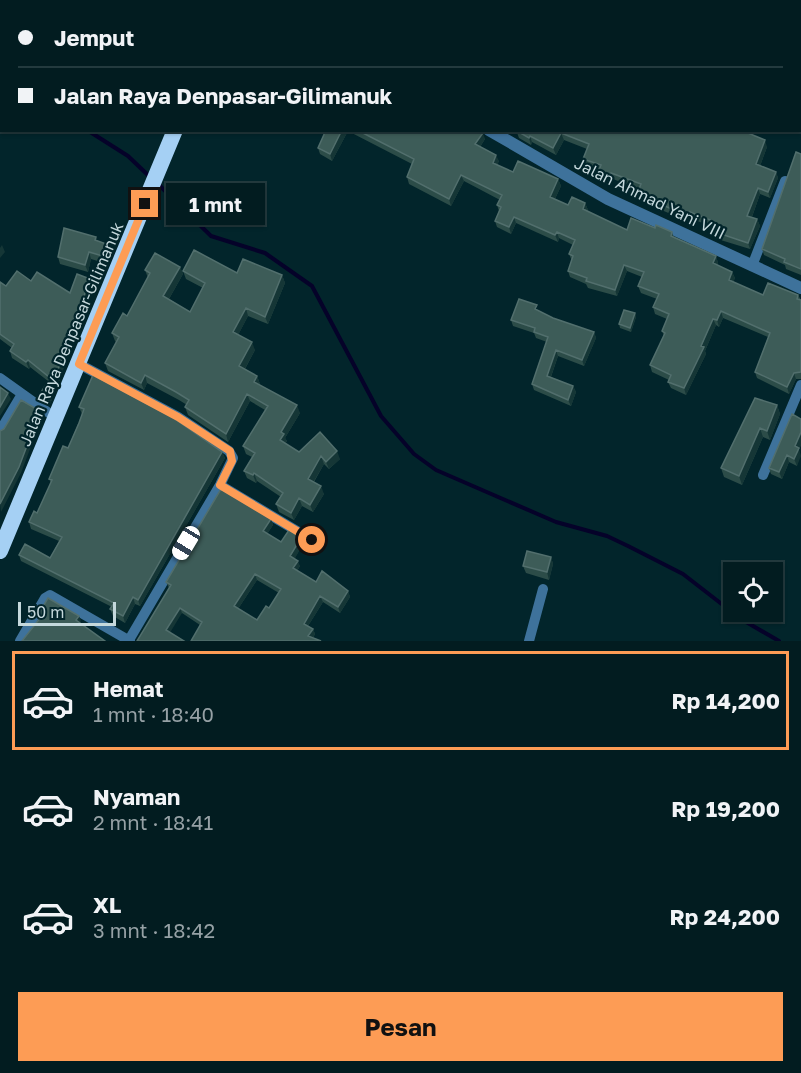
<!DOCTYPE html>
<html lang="id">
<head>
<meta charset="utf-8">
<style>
  :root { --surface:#021c20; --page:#10292d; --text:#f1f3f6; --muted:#96a1a5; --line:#233a3e; --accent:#fd9c55 }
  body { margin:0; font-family:"Golos Text",sans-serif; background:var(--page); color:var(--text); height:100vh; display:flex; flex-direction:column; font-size:22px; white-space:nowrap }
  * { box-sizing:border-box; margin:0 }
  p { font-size:20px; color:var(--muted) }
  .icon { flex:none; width:33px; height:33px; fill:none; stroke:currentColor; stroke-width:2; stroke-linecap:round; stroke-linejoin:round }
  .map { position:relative; height:641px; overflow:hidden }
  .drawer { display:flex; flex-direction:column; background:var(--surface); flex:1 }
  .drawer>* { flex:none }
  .guide { position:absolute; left:0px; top:0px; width:801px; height:132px; box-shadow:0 2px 4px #0004,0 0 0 2px var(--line); display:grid; align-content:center; height:132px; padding:0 18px; background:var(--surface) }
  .tools { position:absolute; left:723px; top:562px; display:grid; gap:12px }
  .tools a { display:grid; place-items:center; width:60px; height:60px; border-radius:0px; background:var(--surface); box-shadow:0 2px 4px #0004,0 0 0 2px var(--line); font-size:30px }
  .scale { position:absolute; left:18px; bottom:15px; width:98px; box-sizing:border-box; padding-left:6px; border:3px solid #c5d8dc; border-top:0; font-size:16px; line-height:21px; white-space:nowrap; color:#c5d8dc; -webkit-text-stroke:4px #02252b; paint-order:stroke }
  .end { position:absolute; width:27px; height:27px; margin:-14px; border:8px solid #fd9c55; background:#111; box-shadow:0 0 0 3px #111 }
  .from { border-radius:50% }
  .bubble { position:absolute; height:42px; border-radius:0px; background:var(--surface); box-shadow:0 2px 4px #0004,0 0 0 2px var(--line); font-size:20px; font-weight:700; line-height:42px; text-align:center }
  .car { position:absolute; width:18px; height:36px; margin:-18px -9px; border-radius:8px; box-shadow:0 0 4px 2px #0007; background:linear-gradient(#fff 24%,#345 0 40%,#fff 0 76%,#345 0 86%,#fff 0) }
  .guide b { display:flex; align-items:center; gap:21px; height:57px; font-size:22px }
  .guide b+b { border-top:2px solid var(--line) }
  .guide i { width:15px; height:15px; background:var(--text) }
  ul { padding:10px 0 0; list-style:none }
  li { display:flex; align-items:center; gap:18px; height:99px; margin:0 12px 9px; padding:0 6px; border:3px solid transparent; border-radius:0px }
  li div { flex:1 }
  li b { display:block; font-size:22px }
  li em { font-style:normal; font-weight:700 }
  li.current { border-color:var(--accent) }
  li>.icon { width:54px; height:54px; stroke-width:1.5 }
  .action { display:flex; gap:12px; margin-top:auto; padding:12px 18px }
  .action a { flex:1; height:69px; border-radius:0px; background:var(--accent); color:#111; font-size:24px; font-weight:700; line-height:69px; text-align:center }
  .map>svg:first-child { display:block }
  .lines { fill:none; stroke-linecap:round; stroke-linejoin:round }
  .stream { stroke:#050229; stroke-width:4 }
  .minor { stroke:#3e729b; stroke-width:10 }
  .tertiary { stroke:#3e729b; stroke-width:12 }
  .trunk { stroke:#a5d0f4; stroke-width:16 }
  .wall { fill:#2c4c48; fill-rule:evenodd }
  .shaded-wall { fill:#153636 }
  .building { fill:#3d5c58; stroke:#526f6d; stroke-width:1.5; fill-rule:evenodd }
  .route { stroke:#fd9c55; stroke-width:8 }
  .labels { text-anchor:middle; stroke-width:4.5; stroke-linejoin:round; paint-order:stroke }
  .street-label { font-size:16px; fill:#c5d8dc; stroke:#02252b }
</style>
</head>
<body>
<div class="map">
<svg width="801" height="641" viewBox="0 0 801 641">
  <rect width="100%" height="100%" fill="#02252b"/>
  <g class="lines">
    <path class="stream" d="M 0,73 L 2,74
      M 87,130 L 128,156 L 151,178
      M 159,185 L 211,236 L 265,253 L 312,286 L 381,416 L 414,454 L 436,470 L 556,522 L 607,536 L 628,546 L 683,574 L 741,619 L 779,641"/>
    <path class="minor" d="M 75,2 L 75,0
      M 305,2 L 306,0
      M 752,266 L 785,181
      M 79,364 L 178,417 L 229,451 L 233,458 L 220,485 L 129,640
      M 0,378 L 56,418
      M 0,431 L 22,394
      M 763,475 L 801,385
      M 220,485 L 312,540
      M 20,641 L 45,598 L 50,595 L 130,641
      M 529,641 L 543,589"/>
    <path class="tertiary" d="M 334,0 L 336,2
      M 489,130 L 608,199 L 801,288"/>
    <path class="trunk" d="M 223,2 L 224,0
      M 0,551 L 175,130"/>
  </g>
  <path class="wall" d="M 107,0 L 210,0 L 210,2 L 113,2 Z
    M 319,130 L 479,130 L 485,139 L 480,147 L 499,161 L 497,165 L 513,172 L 558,179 L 561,186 L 555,199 L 568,205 L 585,203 L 588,210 L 587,211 L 627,230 L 655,228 L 672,232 L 674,238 L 716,256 L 718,263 L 717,265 L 732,272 L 735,278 L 733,282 L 763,295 L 798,295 L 801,300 L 801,379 L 796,379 L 789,394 L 757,378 L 755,372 L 768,337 L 723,318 L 719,327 L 716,325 L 705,351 L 706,354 L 686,395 L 671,388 L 668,382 L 669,380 L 652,372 L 650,365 L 664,336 L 662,331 L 667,319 L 655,314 L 653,307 L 657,299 L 641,293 L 638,286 L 642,277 L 627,271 L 617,296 L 588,288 L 586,284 L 570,277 L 568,271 L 572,261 L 569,254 L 573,245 L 559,238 L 558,242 L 516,223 L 511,234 L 497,227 L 495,221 L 499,211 L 497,205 L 500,200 L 464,181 L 451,206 L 409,184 L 407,177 L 412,164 L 348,131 L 332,161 L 320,154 L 318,148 L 325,133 Z
    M 516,130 L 753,130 L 752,135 L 767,147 L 760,166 L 776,172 L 778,178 L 770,198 L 760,194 L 752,217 L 757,219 L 760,226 L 750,249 L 714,238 L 712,231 L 713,227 L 692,219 L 691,223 L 639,200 L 637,194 L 639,189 L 613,179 L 611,186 L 599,181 L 597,175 L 599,170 L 586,165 L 583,159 L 587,149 L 564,140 L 556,155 L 532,142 L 531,145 L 519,138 Z
    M 801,154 L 801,275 L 786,269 L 785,265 L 764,255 L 762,249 Z
    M 96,237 L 97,241 L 109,245 L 112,251 L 108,264 L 91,259 L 88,272 L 60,264 L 58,257 Z
    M 180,267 L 183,274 L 169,299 L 190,312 L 203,288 L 186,279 L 183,271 L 282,275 L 285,283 L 268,324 L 248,316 L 238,335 L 255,350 L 245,369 L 257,376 L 260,384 L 259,385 L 300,413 L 285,438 L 287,441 L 285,444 L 299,452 L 340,459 L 329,469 L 324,464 L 314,482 L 324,494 L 313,512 L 302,506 L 294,520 L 279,512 L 276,504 L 281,497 L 257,481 L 256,483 L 247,478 L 244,471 L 252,457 L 246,454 L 243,446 L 265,410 L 250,401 L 228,442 L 188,415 L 185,407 L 187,405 L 179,400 L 147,383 L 144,390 L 108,371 L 105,363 L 116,342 L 115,341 L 112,333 L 127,316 L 148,278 L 145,270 Z
    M 90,279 L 92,286 L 57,387 L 56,386 L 56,388 L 50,404 L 41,398 L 40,394 L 48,381 L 30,367 L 29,369 L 12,358 L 10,351 L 12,348 L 0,339 L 0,282 L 6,286 L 31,281 L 70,293 Z
    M 539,311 L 553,318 L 594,332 L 596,338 L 584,366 L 558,356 L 551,377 L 573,386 L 576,392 L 571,406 L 534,390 L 532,384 L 547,342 L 536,338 L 534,333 L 513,326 L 511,320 Z
    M 635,313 L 636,317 L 631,332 L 620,328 L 619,324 Z
    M 777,405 L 780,414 L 770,440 L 763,437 L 742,485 L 724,477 L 721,468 Z
    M 79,407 L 222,452 L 225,458 L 140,606 L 135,604 L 125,623 L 113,616 L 110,609 L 112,607 L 21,561 L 19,555 L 50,558 L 59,541 L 31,529 L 29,522 L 37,513 L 51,483 L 49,479 L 68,448 L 82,414 Z
    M 801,419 L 801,445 L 799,449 L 797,466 L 789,462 L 782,479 L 771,474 L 769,468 Z
    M 271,519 L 273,525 L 267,534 L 281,542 L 303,544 L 294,559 L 300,566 L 297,571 L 316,582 L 348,591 L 350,597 L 340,613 L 323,602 L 308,626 L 313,629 L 315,634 L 313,638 L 200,625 L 182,613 L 137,641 L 169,588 L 166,582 ZM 257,580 L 279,593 L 269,608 L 257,620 L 238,609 Z
    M 551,557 L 553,564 L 549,580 L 526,573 L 523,566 Z"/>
  <path class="shaded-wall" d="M 342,130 L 348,131 L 332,161 L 330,154 Z
    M 749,130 L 753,130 L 750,140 L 748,133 Z
    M 483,133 L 485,139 L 477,151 L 475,144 Z
    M 561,133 L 564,140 L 556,155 L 553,148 Z
    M 530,136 L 532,142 L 531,145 L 529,138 Z
    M 765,140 L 767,147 L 758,171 L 756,164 Z
    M 496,155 L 499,161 L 495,169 L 493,163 Z
    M 776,172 L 778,178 L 770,198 L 768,192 Z
    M 611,173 L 613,179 L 611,186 L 608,179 Z
    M 461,175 L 464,181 L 451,206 L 449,199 Z
    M 558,179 L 561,186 L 553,203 L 550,197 Z
    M 758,188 L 760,194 L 750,222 L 747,216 Z
    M 585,203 L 588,210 L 585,216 L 583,209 Z
    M 690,212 L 692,219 L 691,223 L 688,216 Z
    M 514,217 L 516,223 L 511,234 L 509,227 Z
    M 757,219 L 760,226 L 750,249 L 748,243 Z
    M 557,232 L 559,238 L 558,242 L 555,235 Z
    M 2,245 L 5,252 L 0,258 L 0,248 Z
    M 109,245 L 112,251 L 108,264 L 106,257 Z
    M 89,252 L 91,259 L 88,272 L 85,265 Z
    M 716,256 L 718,263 L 715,269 L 713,263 Z
    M 624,265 L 627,271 L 617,296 L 615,290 Z
    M 180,267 L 183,274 L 166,304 L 163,296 Z
    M 732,272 L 735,278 L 731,286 L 729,280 Z
    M 282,275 L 285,283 L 268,324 L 265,317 Z
    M 90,279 L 92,286 L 57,387 L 54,381 Z
    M 246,308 L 248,316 L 236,339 L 233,332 Z
    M 721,311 L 723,318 L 719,327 L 717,320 Z
    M 635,313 L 636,317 L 631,332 L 630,328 Z
    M 713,319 L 716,325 L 705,351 L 706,354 L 686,395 L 684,388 Z
    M 594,332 L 596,338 L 584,366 L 582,360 Z
    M 252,342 L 255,350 L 242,374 L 239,366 Z
    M 556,350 L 558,356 L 549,382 L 547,376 Z
    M 28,360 L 30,367 L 29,369 L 26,362 Z
    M 794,373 L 796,379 L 789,394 L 787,387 Z
    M 145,375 L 147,383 L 144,390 L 141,383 Z
    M 257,376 L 260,384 L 256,390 L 254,382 Z
    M 55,385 L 56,388 L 50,404 L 48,401 Z
    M 573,386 L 576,392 L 571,406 L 568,400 Z
    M 8,393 L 11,399 L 0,416 L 0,407 Z
    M 247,394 L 250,401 L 228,442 L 226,434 Z
    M 297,405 L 300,413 L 285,438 L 287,441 L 283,448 L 280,440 L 281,432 Z
    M 777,405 L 780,414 L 770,440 L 767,431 Z
    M 40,411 L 42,417 L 21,473 L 1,512 L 0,504 Z
    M 760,428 L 763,437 L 742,485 L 739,476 Z
    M 801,432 L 801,445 L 799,449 L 801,456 L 797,466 L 794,459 L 795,446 Z
    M 337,451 L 340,459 L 329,469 L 326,462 Z
    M 222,452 L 225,458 L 140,606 L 138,600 Z
    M 787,455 L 789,462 L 782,479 L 779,472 Z
    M 321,456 L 324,464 L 311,486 L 308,479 Z
    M 254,473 L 257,481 L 256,483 L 253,475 Z
    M 321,486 L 324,494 L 313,512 L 310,505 Z
    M 299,498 L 302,506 L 294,520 L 291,513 Z
    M 271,519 L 273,525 L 265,537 L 263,531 Z
    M 301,538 L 303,544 L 293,562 L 290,556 Z
    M 551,557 L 553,564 L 549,580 L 547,572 Z
    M 298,561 L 300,566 L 295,574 L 293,568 Z
    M 255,574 L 257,580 L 236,612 L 234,606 Z
    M 348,591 L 350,597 L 340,613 L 338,607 Z
    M 320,596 L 323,602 L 306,629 L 304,624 Z
    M 133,597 L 135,604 L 125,623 L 123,616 Z
    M 180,608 L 182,613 L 168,636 L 166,630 Z
    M 79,616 L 81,621 L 78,625 L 76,620 Z
    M 313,629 L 315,634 L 311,641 L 308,636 Z"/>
  <path class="building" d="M 124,0 L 200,0 L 200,2 L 123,2 Z
    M 261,0 L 295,0 L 298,2 L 263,2 Z
    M 368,0 L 380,0 L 380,2 L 367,2 Z
    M 383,0 L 458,0 L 460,2 L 385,2 Z
    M 498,0 L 510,0 L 509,2 L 497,2 Z
    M 326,130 L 342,130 L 330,154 L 318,148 Z
    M 357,130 L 479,130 L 483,133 L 475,144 L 496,155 L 493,163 L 513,172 L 518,161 L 558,179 L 550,197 L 568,205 L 572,197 L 585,203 L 583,209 L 627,230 L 631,218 L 655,228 L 656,225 L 672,232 L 671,236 L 716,256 L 713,263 L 732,272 L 729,280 L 763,295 L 768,283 L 798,295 L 797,299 L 801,300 L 801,372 L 794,373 L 787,387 L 755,372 L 770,333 L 721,311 L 717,320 L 713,319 L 701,346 L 704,347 L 684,388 L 668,382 L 671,375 L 650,365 L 665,333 L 662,331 L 669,314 L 653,307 L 659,294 L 638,286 L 644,272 L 624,265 L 615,290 L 586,281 L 587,278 L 568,271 L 573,256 L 569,254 L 575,240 L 557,232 L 555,235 L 514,217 L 509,227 L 495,221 L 501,207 L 497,205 L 502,195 L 461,175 L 449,199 L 407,177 L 414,159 Z
    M 517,130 L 749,130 L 748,133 L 765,140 L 756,164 L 776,172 L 768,192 L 758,188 L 747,216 L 757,219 L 748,243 L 712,231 L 715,222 L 690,212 L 688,216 L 637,194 L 641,184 L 611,173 L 608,179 L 597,175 L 601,165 L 583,159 L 589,144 L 561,133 L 553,148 L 530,136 L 529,138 L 517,131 Z
    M 796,152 L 801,154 L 801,269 L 784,262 L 785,259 L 762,249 Z
    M 64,228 L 96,237 L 95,240 L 109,245 L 106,257 L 89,252 L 85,265 L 58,257 Z
    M 194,250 L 237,273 L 243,259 L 282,275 L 265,317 L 246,308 L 233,332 L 252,342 L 239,366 L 257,376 L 254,382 L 297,405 L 281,432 L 284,434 L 280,440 L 299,452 L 320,432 L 337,451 L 326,462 L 321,456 L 308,479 L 321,486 L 310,505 L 299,498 L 291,513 L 276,504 L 283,493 L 254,473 L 253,475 L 244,471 L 255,453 L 243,446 L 268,406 L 247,394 L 226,434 L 185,407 L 189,400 L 176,392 L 145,375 L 141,383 L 105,363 L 119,337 L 112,333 L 123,313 L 127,316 L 150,273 L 145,270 L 155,253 L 180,267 L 163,296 L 190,312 L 205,283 L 183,271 Z
    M 17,271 L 31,281 L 37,272 L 70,293 L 77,274 L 90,279 L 54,381 L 28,360 L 26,362 L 10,351 L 14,344 L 0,334 L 0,282 L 6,286 Z
    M 519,299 L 537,305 L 535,309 L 553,318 L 594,332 L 582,360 L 556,350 L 547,376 L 573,386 L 568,400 L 532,384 L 548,337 L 534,332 L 535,328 L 511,320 Z
    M 624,310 L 635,313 L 630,328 L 619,324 Z
    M 93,375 L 172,417 L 222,452 L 138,600 L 133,597 L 123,616 L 110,609 L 114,603 L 19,555 L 25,544 L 50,558 L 62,537 L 29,522 L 34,511 L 37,513 L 52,480 L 49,479 L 63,446 L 68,448 L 79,423 L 84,409 L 79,407 Z
    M 48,381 L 55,385 L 48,401 L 40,394 Z
    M 0,387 L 8,393 L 0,407 Z
    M 755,398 L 777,405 L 767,431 L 760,428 L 739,476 L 721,468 Z
    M 21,400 L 40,411 L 19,467 L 0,504 L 0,431 L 4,429 Z
    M 792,414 L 801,419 L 801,432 L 795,446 L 799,448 L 794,459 L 787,455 L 779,472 L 769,468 Z
    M 221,489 L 271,519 L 263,531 L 281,542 L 289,530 L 301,538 L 290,556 L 298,561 L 293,568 L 316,582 L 322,571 L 348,591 L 338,607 L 320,596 L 304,624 L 313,629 L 308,636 L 321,641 L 191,641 L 202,622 L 180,608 L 166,630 L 184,641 L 137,641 L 171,585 L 166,582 ZM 255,574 L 281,589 L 269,608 L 266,606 L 257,620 L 234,606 Z
    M 527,551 L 551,557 L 547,572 L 523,566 Z
    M 48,598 L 79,616 L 76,620 L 105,641 L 22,641 L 41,617 L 38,615 Z"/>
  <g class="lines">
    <path class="route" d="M 145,204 L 79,364 L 178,417 L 230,451 L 232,461 L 220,485 L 312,540"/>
  </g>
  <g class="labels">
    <g class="street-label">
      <text transform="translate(650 198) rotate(26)" y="6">Jalan Ahmad Yani VIII</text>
      <text transform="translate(71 334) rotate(-67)" y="6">Jalan Raya Denpasar-Gilimanuk</text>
    </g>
  </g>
</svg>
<div class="tools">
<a><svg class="icon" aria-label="locate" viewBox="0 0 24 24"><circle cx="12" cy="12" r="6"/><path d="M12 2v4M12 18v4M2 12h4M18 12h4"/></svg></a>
</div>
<div class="scale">50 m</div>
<i class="end from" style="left:312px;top:540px"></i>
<i class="end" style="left:145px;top:204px"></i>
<div class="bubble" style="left:166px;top:183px;width:99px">1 mnt</div>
<i class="car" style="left:186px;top:543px;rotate:211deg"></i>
<div class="guide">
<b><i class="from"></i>Jemput</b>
<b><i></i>Jalan Raya Denpasar-Gilimanuk</b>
</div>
</div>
<section class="drawer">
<ul>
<li class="current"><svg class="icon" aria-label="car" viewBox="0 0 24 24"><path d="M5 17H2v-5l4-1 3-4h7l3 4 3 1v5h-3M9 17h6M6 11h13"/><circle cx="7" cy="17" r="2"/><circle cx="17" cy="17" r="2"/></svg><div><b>Hemat</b><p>1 mnt · 18:40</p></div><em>Rp 14,200</em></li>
<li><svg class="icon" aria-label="car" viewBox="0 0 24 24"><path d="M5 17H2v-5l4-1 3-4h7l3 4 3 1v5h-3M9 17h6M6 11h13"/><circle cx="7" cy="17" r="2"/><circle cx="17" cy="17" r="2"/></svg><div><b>Nyaman</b><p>2 mnt · 18:41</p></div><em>Rp 19,200</em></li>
<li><svg class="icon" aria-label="car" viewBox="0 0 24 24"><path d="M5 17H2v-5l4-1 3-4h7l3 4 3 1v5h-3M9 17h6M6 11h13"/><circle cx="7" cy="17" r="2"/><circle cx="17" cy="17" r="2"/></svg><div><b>XL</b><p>3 mnt · 18:42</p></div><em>Rp 24,200</em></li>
</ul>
<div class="action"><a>Pesan</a></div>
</section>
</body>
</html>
